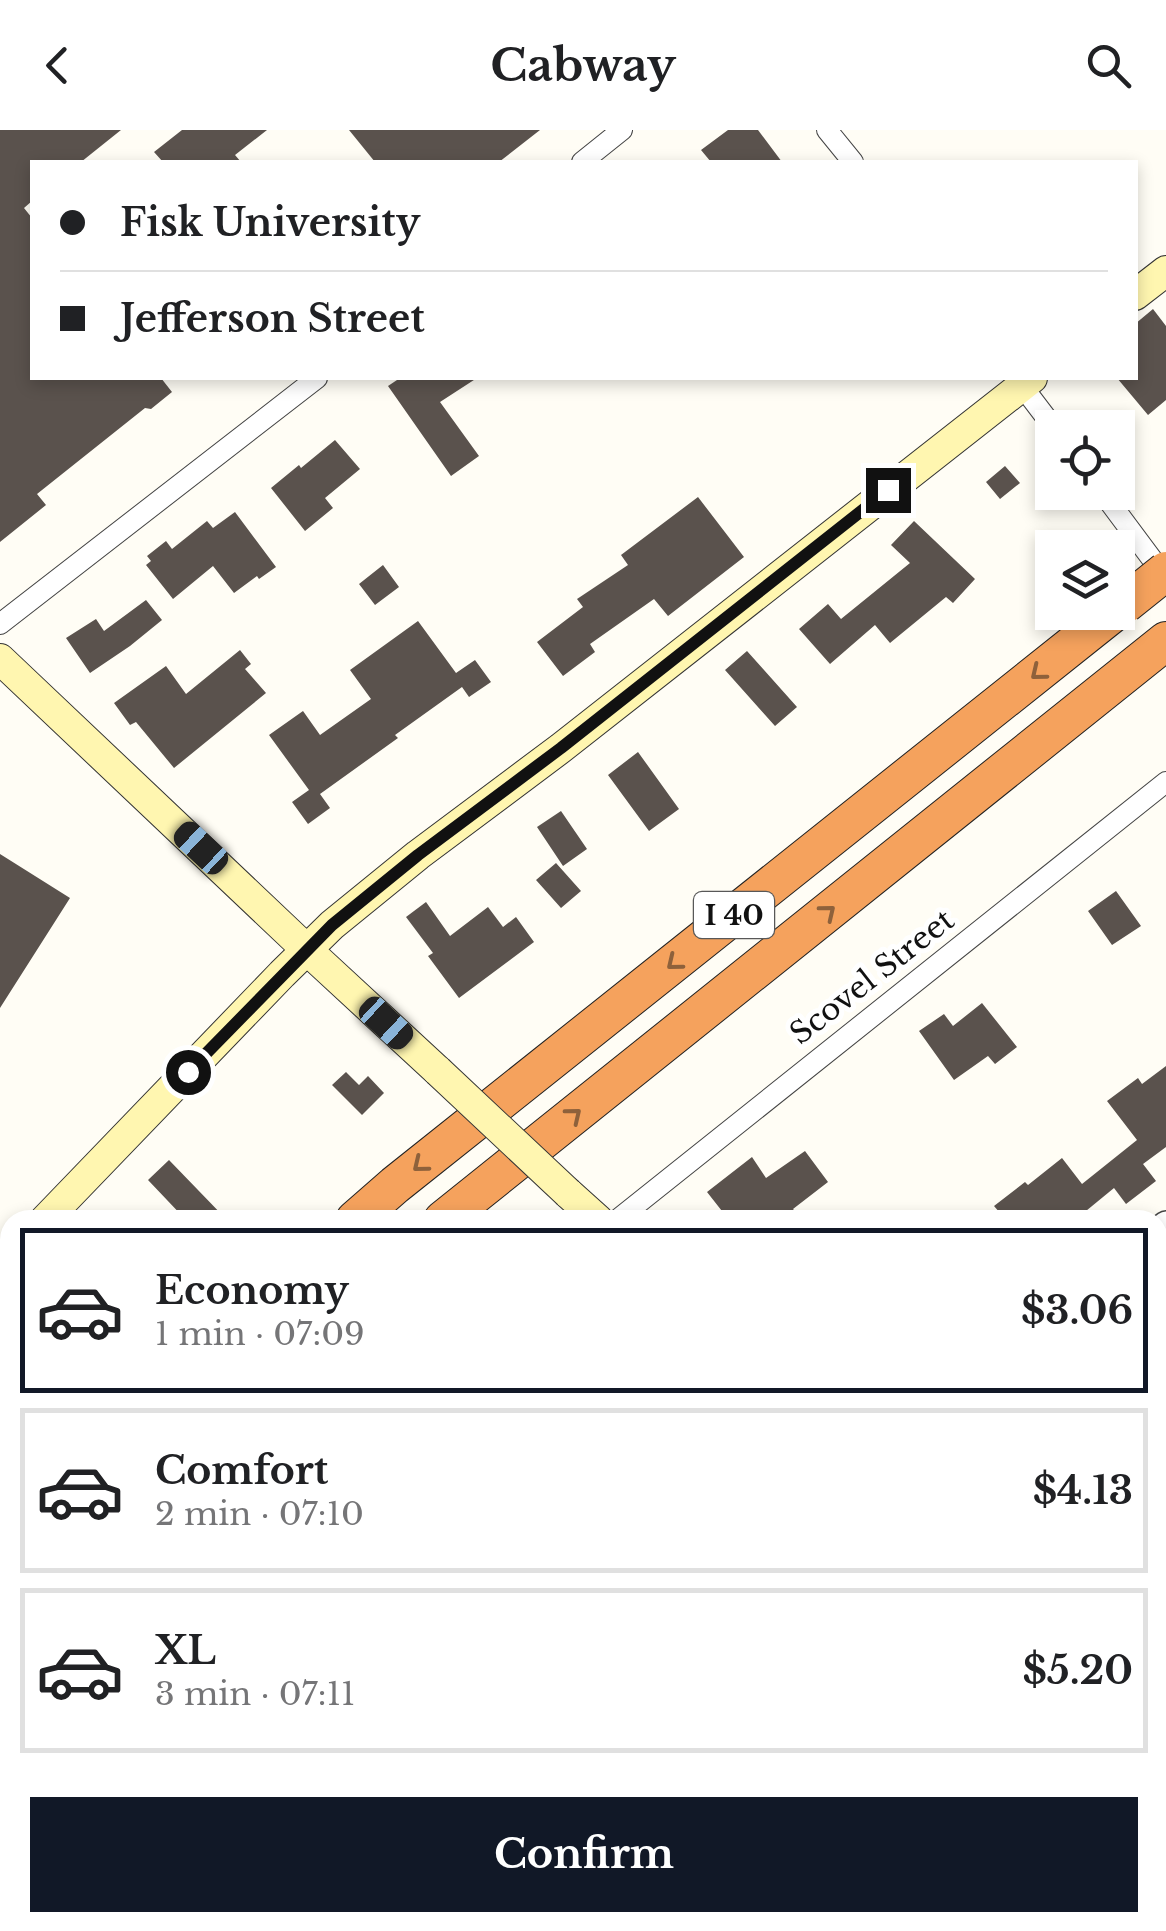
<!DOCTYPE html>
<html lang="en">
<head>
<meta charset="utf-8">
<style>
  :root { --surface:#fff; --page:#f6f6f6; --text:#202124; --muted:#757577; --line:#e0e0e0; --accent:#111827 }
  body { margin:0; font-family:"Libre Baskerville",serif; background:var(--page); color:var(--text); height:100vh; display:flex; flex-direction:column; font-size:38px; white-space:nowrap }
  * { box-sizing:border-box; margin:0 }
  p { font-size:32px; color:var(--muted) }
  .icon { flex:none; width:55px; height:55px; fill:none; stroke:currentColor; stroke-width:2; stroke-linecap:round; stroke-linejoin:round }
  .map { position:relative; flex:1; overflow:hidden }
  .details { position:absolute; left:0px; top:1080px; width:1168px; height:722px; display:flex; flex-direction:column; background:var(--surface); border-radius:30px 30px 0 0; box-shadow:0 5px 15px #0003 }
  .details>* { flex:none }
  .top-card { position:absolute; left:30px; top:30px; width:1108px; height:220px; border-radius:0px; box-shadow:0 5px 15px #0003; display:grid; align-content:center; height:220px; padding:0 30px; background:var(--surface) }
  .controls { position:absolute; left:1035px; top:280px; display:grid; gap:20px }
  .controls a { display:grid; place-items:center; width:100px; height:100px; border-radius:0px; background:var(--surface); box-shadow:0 5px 15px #0003; font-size:50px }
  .end { position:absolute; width:45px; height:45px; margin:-22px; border:12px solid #111; background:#fff; box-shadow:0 0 0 5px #fff }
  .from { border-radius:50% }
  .car { position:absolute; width:30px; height:60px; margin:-30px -15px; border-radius:12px; box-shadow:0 0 8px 2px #0007; background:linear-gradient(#222 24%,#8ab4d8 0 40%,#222 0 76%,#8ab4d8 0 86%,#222 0) }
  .top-card b { display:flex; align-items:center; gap:35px; height:95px; font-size:38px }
  .top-card b+b { border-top:2px solid var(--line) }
  .top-card i { width:25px; height:25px; background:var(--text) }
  ul { padding:18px 0 0; list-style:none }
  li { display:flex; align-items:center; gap:30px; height:165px; margin:0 20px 15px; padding:0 10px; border:5px solid var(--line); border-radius:0px }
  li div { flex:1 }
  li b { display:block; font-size:38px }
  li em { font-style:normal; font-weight:700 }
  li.current { border-color:var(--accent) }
  li>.icon { width:90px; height:90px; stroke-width:1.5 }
  .cta { display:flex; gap:20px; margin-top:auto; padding:20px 30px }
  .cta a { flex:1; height:115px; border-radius:0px; background:var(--accent); color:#fff; font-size:40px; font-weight:700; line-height:115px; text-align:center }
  header { display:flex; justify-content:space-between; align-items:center; height:130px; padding:0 30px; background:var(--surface); font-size:45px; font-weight:700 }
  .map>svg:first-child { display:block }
  .building { fill:#5a524d }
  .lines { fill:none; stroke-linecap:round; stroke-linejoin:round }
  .minor-casing { stroke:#444; stroke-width:22 }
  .tertiary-casing { stroke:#444; stroke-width:28 }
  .secondary-casing { stroke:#333; stroke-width:32 }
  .motorway-casing { stroke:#222; stroke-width:40 }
  .minor { stroke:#fff; stroke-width:20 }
  .tertiary { stroke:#fff; stroke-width:25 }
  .secondary { stroke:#fff6b0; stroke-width:30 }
  .motorway { stroke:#f5a25d; stroke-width:38 }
  .secondary-bridge-casing { stroke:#333; stroke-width:32; stroke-linecap:butt }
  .motorway-bridge-casing { stroke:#222; stroke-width:40; stroke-linecap:butt }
  .secondary-bridge { stroke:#fff6b0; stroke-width:30 }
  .motorway-bridge { stroke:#f5a25d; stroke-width:38 }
  .oneway { stroke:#8e613b }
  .route { stroke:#111; stroke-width:12 }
  .labels { text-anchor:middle; stroke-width:10; stroke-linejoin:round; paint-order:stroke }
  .shield { fill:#fff; stroke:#585858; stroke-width:2.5 }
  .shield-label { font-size:28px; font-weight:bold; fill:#111 }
  .street-label { font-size:30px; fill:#111; stroke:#fff }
</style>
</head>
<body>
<header><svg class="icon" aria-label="back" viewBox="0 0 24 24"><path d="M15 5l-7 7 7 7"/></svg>Cabway<svg class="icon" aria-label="search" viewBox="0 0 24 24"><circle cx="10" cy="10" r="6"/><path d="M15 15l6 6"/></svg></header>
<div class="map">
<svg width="1166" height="1801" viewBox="0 0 1166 1801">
  <rect width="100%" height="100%" fill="#fffdf5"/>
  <path class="building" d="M 0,0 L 121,0 L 81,32 L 32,32 L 32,71 L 24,78 L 32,88 L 32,248 L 161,248 L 172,262 L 151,279 L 145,278 L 37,364 L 46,375 L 0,412 Z
    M 182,0 L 267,0 L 235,25 L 241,32 L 163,32 L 154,22 Z
    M 349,0 L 540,0 L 499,32 L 375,32 Z
    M 728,0 L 758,0 L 782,32 L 711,32 L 701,20 Z
    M 1153,179 L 1166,196 L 1166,270 L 1148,285 L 1117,248 L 1135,248 L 1135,194 Z
    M 400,248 L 477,248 L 440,272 L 479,326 L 451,346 L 388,256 Z
    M 335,310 L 360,339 L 325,368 L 333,378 L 305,401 L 271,358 L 299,335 L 301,338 Z
    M 1005,336 L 1020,353 L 1000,369 L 986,352 Z
    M 698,367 L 744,427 L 668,486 L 654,469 L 590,514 L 595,522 L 563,546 L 537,512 L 583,477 L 577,469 L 628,435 L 621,425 Z
    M 235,382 L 276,437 L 259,449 L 257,446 L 234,463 L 213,436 L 173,469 L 146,435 L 151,431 L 147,426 L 166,411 L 172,419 L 207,391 L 213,398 Z
    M 914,391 L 975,449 L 953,473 L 946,467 L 890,513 L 875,495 L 830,534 L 799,499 L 828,474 L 841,489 L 910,433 L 891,415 Z
    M 383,435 L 399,457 L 375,475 L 359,454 Z
    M 146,470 L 162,490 L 130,516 L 90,543 L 66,508 L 96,489 L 104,501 Z
    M 418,491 L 456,543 L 475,530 L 491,552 L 469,567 L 462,557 L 395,605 L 398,608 L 320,664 L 330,678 L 308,694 L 292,672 L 309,660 L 269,605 L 303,581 L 320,605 L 371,569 L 350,540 Z
    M 240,520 L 251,534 L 245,539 L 266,563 L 174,638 L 136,592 L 130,595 L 114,573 L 166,536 L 186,564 Z
    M 747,521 L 797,577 L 775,596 L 725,540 Z
    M 638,622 L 679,679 L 649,701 L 608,645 Z
    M 561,681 L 587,719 L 563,736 L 537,697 Z
    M 0,724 L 70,768 L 0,878 Z
    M 556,733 L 581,761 L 561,778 L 536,750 Z
    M 1116,761 L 1141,796 L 1112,815 L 1088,781 Z
    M 426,772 L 450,806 L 488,777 L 503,797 L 516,787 L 534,812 L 459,868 L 428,826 L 433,823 L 406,787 Z
    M 982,873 L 1017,917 L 995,934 L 988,926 L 954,950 L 919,901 L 944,884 L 953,896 Z
    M 1166,936 L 1166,1017 L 1143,1034 L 1156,1051 L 1126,1074 L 1114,1058 L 1075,1090 L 1006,1090 L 994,1076 L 1025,1052 L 1028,1055 L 1062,1028 L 1082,1054 L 1137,1010 L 1107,971 L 1138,948 L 1142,954 Z
    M 346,942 L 359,955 L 368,946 L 384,963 L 362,985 L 332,955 Z
    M 805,1021 L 828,1052 L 793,1079 L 802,1090 L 729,1090 L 707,1062 L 752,1027 L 766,1048 Z
    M 169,1030 L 227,1090 L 186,1090 L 148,1050 Z"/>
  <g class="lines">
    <g class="minor-casing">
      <path id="minor" d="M 827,0 L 853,32
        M 582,32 L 622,0
        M 1016,248 L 1054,298
        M 1102,362 L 1166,448
        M 0,494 L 317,248
        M 617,1090 L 1166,652
        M 1158,1590 L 1166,1579
        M 236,1792 L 245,1801
        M 956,1801 L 964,1792"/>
    </g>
    <g class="tertiary-casing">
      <path id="tertiary" d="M 1158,1100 L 1166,1094
        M 410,1801 L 418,1792"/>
    </g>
    <g class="secondary-casing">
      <path id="secondary" d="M 1135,165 L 1166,141
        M 0,529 L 306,819 L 438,941
        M 568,1063 L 598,1090
        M 45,1090 L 282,844 L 332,795 L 418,725 L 561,618 L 1032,248
        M 0,1137 L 10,1127
        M 1158,1607 L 1166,1615"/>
    </g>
    <g class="motorway-casing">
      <path id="motorway" d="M 355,1090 L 395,1055 L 1114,482
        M 443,1090 L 1166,511
        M 0,1428 L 10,1416
        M 0,1517 L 10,1495"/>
    </g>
    <use href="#minor" class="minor"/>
    <use href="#tertiary" class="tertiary"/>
    <use href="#secondary" class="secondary"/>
    <use href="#motorway" class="motorway"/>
    <g class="secondary-bridge-casing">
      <path id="secondary-bridge" d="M 438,941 L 568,1063"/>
    </g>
    <g class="motorway-bridge-casing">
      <path id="motorway-bridge" d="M 1125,474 L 1166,441"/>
    </g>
    <use href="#secondary-bridge" class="secondary-bridge"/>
    <use href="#motorway-bridge" class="motorway-bridge"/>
  </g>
  <defs><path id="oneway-chevron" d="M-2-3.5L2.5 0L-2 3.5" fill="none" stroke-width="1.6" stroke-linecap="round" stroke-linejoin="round" transform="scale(2.5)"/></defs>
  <g class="oneway">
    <use href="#oneway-chevron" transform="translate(1038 543) rotate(141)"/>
    <use href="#oneway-chevron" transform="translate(828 782) rotate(-39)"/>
    <use href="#oneway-chevron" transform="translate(674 833) rotate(141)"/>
    <use href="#oneway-chevron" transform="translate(574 985) rotate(-39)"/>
    <use href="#oneway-chevron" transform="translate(420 1035) rotate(141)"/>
  </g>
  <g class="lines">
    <path class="route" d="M 188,942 L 332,795 L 418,725 L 561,618 L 888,360"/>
  </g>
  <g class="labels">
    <rect class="shield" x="694" y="762" width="80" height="46" rx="8"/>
    <g class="shield-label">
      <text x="734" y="795">I 40</text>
    </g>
    <g class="street-label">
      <text transform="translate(872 847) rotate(-38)" y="10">Scovel Street</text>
    </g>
  </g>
</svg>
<div class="controls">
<a><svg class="icon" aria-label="locate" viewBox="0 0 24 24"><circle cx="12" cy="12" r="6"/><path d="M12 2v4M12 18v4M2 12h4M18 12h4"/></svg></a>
<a><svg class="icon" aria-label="layers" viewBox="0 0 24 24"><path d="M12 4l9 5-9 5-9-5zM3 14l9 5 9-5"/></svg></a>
</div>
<i class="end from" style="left:188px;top:942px"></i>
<i class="end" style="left:888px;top:360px"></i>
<i class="car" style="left:201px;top:718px;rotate:313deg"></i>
<i class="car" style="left:386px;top:893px;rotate:133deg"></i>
<div class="top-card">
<b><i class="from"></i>Fisk University</b>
<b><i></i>Jefferson Street</b>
</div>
<section class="details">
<ul>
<li class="current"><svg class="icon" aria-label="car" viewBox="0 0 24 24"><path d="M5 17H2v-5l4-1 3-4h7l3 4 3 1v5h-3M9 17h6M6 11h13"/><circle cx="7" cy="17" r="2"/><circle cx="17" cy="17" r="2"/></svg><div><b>Economy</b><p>1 min · 07:09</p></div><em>$3.06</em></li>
<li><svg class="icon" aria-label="car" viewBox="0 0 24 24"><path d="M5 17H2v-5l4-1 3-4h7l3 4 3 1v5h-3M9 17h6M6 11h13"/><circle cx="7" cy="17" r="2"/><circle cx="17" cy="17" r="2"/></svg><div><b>Comfort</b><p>2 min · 07:10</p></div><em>$4.13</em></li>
<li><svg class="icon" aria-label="car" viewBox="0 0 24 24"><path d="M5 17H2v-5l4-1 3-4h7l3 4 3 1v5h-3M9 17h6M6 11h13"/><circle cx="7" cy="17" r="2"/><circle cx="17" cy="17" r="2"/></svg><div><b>XL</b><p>3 min · 07:11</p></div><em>$5.20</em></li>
</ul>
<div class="cta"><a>Confirm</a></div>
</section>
</div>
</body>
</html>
